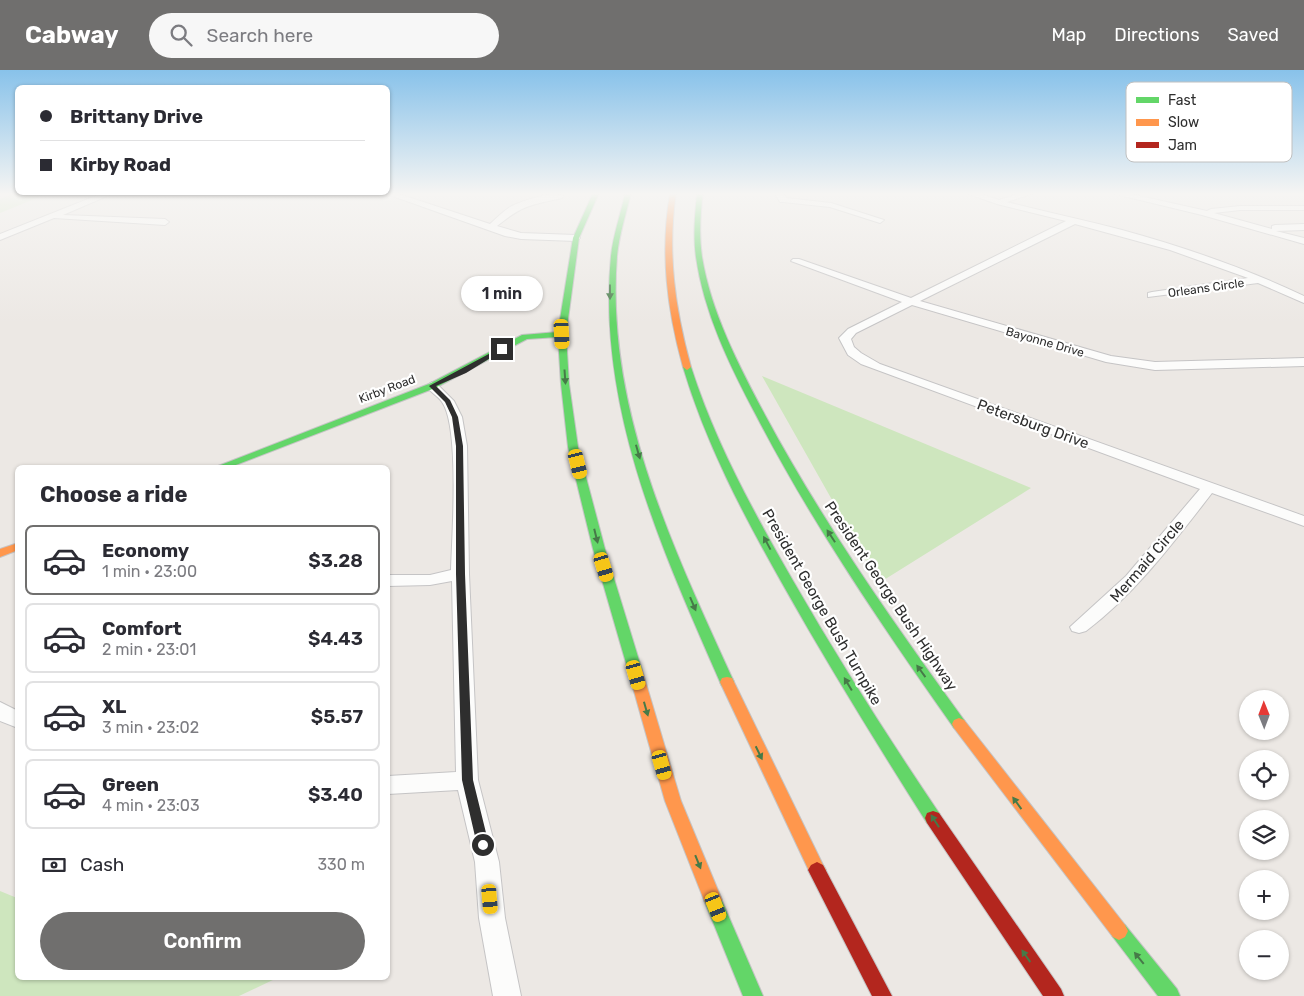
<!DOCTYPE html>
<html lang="en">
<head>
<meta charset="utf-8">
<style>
  :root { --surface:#fff; --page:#f7f7f7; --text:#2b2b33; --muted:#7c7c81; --line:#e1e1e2; --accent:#706f6e }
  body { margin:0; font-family:Rubik,sans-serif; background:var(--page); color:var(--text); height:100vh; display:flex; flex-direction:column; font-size:19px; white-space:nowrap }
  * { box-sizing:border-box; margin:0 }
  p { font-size:16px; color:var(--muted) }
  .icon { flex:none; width:28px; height:28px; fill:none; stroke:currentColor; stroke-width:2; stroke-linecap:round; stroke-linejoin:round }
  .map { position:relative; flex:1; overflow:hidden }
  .sheet { position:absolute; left:15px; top:395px; width:375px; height:515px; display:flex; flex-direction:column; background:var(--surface); border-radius:8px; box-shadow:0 1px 4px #0004 }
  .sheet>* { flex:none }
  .top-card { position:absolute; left:15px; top:15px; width:375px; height:110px; border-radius:8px; box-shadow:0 1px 4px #0004; display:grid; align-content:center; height:110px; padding:0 25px; background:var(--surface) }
  .needle { width:32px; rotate:359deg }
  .fabs { position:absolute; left:1239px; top:620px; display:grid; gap:10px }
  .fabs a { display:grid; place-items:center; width:50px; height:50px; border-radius:50%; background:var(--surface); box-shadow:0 1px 4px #0004; font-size:25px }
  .end { position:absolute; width:22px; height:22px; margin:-11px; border:6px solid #2e2e2e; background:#fff; box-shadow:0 0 0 2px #fff }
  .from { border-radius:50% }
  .bubble { position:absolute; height:35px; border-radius:18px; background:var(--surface); box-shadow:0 1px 4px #0004; font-size:16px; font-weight:600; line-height:35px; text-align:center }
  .car { position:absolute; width:15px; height:30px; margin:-15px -8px; border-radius:6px; box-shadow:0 0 4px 1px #0007; background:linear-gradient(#f5c518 24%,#345 0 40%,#f5c518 0 76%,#345 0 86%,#f5c518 0) }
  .top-card b { display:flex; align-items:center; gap:18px; height:48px; font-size:19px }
  .top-card b+b { border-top:1px solid var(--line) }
  .top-card i { width:12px; height:12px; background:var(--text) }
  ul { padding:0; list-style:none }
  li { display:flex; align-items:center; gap:15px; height:70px; margin:0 10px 8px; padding:0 15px; border:2px solid var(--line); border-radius:8px }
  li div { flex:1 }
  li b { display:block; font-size:19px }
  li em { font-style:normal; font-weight:600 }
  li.current { border-color:var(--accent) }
  li>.icon { width:45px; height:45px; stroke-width:1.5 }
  h2 { padding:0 25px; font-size:22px; line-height:60px }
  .pay { display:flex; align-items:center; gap:12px; height:55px; padding:0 25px; font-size:19px }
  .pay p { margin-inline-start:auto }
  .button { display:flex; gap:10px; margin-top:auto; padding:10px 25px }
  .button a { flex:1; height:58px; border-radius:30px; background:var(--accent); color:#fff; font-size:20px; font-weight:600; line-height:58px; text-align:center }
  header { display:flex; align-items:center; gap:30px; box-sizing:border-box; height:70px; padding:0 25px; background:var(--accent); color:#fff }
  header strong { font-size:24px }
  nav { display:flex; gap:28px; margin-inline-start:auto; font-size:18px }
  .search { width:350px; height:45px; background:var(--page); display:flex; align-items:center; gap:12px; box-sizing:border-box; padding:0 18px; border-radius:28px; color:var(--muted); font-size:19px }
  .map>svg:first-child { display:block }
  .green { fill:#cee6be }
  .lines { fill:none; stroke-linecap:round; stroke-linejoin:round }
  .street-casing { stroke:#c5c4c5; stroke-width:2 }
  .fast-casing { stroke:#c5c4c5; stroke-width:2 }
  .slow-casing { stroke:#c5c4c5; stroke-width:2 }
  .jam-casing { stroke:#c5c4c5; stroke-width:2 }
  .street { fill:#fcfcfb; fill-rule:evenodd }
  .fast { fill:#63d668; fill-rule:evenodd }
  .slow { fill:#ff974d; fill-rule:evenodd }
  .jam { fill:#b3261e; fill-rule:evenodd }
  .oneway { fill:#467a48 }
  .route { fill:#2e2e2e }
  .labels { text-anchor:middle; stroke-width:4.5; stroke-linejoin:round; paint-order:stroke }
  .far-street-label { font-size:12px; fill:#2e2e2e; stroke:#fff }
  .street-label { font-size:15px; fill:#2e2e2e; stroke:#fff }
  .key { fill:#fff; stroke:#c0c0c0; stroke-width:1 }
  .key-label { font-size:14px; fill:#2e2e2e }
</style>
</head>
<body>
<header>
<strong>Cabway</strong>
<div class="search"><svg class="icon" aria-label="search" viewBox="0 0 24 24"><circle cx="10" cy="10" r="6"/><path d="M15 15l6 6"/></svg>Search here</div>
<nav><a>Map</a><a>Directions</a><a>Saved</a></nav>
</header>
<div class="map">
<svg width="1304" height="926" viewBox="0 0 1304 926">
  <rect width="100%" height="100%" fill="#ece8e4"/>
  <path class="green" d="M 15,123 L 49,123 L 0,143 L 0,129 Z
    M 762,306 L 1031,418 L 879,513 Z
    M 0,821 L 17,828 L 18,908 L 277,908 L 239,926 L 0,926 Z"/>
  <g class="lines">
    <g class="street-casing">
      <path id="street" d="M 103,123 L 114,123 L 63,145 L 165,149 L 169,152 L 165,155 L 54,148 L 0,170 L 0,164 Z
        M 384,123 L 396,123 L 490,154 C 497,148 504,140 512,136 C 522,131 554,120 563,126 L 562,128 C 530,135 523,135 497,156 L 521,163 L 576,165 L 580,168 L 576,171 L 521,169 L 505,166 Z
        M 775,123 L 783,123 L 786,128 L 831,133 L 884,150 L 880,153 L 830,137 L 783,132 L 780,132 Z
        M 966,123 L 978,123 L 999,130 L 1021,123 L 1034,123 L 1007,132 C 1045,142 1084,150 1122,160 C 1184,177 1245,198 1304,226 L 1304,233 L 1258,213 L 1148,227 L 1148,223 L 1152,222 L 1248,208 L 1170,180 L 1075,154 L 920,231 L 1111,286 L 1155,292 L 1304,288 L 1304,296 L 1155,300 L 1106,292 L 912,235 L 856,263 L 851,269 L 854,277 L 861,283 L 880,294 L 1304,446 L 1304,456 L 1212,423 C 1173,473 1136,523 1086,561 L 1079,563 L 1072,561 L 1070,557 L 1126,506 L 1200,419 L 861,294 L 848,285 L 839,268 L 848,259 L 902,232 L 791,191 L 793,189 L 799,189 L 911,228 L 1066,151 L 997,134 Z
        M 1111,123 L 1126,123 L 1207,141 L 1211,139 L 1240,136 L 1304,136 L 1304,140 L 1240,140 L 1214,143 L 1272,159 L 1272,156 L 1275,155 L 1304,154 L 1304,160 L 1276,161 L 1304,168 L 1304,174 L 1202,145 Z
        M 432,312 L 436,313 L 454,331 L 462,347 L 467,376 L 469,504 L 478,710 L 499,792 L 505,848 L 521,926 L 493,926 L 479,848 L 475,792 L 458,720 L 388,724 L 388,706 L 456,702 L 452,511 L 430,515 L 388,516 L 388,505 L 430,505 L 451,500 C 452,466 460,357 442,332 C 438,326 430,322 426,316 Z
        M 0,632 L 18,641 L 18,658 L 0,651 Z"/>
    </g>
    <g class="fast-casing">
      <path id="fast" d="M 593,123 L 599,123 L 579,168 L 566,264 L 569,314 L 578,377 L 605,479 L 642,600 L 640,603 L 635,605 L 630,603 L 628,600 L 593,479 L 568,377 L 561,314 L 558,267 L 527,269 L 435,318 L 228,398 L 213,398 L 429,314 L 522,265 L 558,262 L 573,168 Z
        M 625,123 L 631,123 C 626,144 619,165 617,186 C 605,337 673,478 734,612 L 732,616 L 727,617 L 722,616 L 720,612 C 661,477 597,337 611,186 C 613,165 621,144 625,123 Z
        M 697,123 L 703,123 C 700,145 699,166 702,187 C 711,243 739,296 765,345 C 823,453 893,552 964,650 L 966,654 L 964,658 L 959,660 L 954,658 C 883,557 813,455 756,345 C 730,296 704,243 696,187 C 693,166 695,144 697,123 Z
        M 687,294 L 691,297 C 715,372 753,441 792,509 C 838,589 887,666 939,743 L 941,748 L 939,753 L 933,755 L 927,753 C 877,674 828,595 782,513 C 743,444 706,374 683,297 Z
        M 713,822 L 719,824 L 763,926 L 743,926 L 704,830 L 707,824 Z
        M 1119,852 L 1125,855 L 1177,919 L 1180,926 L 1158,926 L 1113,867 L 1110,861 L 1113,855 Z"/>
    </g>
    <g class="slow-casing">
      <path id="slow" d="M 670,123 L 676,123 C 667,183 675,239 691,297 L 687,300 L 683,297 C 667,239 660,183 670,123 Z
        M 18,473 L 18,480 L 0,487 L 0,479 Z
        M 635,595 L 640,597 L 642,600 L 681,731 L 722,830 L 719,836 L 713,838 L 707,836 L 704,830 L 665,731 L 628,600 L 630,597 Z
        M 727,607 L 732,608 L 734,612 L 823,795 L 826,800 L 823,805 L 817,808 L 811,805 L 720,612 L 722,608 Z
        M 959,648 L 964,650 L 1125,855 L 1128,861 L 1125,867 L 1119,870 L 1113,867 L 954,658 L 952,654 L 954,650 Z"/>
    </g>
    <g class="jam-casing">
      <path id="jam" d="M 933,741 L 939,743 L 1061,919 L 1064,926 L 1043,926 L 927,753 L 925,748 L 927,743 Z
        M 817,792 L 823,795 L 892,926 L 872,926 L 808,800 L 811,795 Z"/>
    </g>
    <use href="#street" class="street"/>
    <use href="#fast" class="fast"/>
    <use href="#slow" class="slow"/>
    <use href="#jam" class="jam"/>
  </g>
  <defs><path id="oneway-solid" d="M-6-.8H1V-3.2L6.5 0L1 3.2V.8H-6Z" transform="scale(1.25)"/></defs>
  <g class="oneway">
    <use href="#oneway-solid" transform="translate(610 222) rotate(90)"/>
    <use href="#oneway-solid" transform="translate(565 307) rotate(86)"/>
    <use href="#oneway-solid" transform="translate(638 382) rotate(74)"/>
    <use href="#oneway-solid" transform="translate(596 466) rotate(76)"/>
    <use href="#oneway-solid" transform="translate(831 466) rotate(-123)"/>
    <use href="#oneway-solid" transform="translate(767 473) rotate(-118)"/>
    <use href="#oneway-solid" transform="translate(693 534) rotate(67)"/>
    <use href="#oneway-solid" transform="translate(921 601) rotate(-126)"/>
    <use href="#oneway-solid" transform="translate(848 614) rotate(-121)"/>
    <use href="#oneway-solid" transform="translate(646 639) rotate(74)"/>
    <use href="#oneway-solid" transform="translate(759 683) rotate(64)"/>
    <use href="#oneway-solid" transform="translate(1017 733) rotate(-126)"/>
    <use href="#oneway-solid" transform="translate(935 751) rotate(-123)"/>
    <use href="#oneway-solid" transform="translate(698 792) rotate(68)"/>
    <use href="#oneway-solid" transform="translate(1026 886) rotate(-125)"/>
    <use href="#oneway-solid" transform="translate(1139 888) rotate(-129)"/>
  </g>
  <linearGradient id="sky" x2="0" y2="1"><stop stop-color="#88c2ea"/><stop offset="0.49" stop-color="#f6f5f3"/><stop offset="1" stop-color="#f6f5f3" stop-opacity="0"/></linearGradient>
  <rect width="1304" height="253" fill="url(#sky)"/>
  <path class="route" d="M 500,278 L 505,279 L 466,303 L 436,316 L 450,330 L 458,347 L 463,376 L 465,504 L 473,710 L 489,775 L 487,779 L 483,781 L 479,779 L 477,775 L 462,710 L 456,504 L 456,376 L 452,347 L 445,332 L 429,316 Z"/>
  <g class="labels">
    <g class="far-street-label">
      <text transform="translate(1206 218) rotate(-8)" y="4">Orleans Circle</text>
      <text transform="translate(1045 272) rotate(16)" y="4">Bayonne Drive</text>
      <text transform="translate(387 319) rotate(-21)" y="4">Kirby Road</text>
    </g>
    <g class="street-label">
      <text transform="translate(1033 354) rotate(20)" y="5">Petersburg Drive</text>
      <text transform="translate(1147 491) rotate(-49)" y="5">Mermaid Circle</text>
      <text transform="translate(891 526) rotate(56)" y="5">President George Bush Highway</text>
      <text transform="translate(822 537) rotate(60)" y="5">President George Bush Turnpike</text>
    </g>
  </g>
  <rect x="1126" y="12" width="166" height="80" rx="8" class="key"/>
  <rect x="1136" y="27" width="23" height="6" fill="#63d668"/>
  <rect x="1136" y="49" width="23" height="7" fill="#ff974d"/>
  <rect x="1136" y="72" width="23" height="6" fill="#b3261e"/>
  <g class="key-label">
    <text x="1168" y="35">Fast</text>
    <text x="1168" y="57">Slow</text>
    <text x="1168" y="80">Jam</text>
  </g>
</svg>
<div class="fabs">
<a><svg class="needle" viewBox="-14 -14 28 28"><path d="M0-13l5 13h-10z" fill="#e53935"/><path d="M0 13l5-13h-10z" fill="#7c7c81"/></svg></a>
<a><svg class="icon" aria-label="locate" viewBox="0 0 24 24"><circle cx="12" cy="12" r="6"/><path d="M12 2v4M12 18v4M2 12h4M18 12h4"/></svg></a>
<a><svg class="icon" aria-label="layers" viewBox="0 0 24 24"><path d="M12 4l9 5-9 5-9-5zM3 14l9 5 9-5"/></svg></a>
<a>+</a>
<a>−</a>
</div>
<i class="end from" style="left:483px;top:775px"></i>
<i class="end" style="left:502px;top:279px"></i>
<div class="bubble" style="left:461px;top:206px;width:82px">1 min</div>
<i class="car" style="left:562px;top:264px;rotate:177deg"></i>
<i class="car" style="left:578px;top:394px;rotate:166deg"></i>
<i class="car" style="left:604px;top:497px;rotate:163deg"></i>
<i class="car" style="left:636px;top:605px;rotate:164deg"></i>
<i class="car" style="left:662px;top:695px;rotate:164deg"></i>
<i class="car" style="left:490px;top:829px;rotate:175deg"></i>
<i class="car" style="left:716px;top:837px;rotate:158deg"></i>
<div class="top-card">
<b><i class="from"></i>Brittany Drive</b>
<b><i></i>Kirby Road</b>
</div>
<section class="sheet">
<h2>Choose a ride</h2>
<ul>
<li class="current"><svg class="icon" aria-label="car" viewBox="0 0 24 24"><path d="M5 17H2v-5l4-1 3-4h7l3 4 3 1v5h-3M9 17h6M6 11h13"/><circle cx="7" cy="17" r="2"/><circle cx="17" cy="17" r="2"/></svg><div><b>Economy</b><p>1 min · 23:00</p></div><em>$3.28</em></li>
<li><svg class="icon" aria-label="car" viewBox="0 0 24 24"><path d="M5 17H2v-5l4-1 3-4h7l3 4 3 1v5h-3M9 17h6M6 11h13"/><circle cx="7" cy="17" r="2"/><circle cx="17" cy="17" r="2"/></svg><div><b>Comfort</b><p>2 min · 23:01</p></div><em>$4.43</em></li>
<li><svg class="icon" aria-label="car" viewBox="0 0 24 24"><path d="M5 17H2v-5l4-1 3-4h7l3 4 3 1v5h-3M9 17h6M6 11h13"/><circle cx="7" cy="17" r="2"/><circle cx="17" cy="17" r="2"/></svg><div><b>XL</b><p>3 min · 23:02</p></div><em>$5.57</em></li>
<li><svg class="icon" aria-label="car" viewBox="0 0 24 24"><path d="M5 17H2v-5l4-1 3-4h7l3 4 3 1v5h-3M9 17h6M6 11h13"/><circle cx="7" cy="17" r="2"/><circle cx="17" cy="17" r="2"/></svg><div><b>Green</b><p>4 min · 23:03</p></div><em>$3.40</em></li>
</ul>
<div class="pay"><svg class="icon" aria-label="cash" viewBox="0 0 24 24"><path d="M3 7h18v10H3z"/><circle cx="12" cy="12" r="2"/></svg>Cash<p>330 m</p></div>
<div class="button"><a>Confirm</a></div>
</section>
</div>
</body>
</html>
